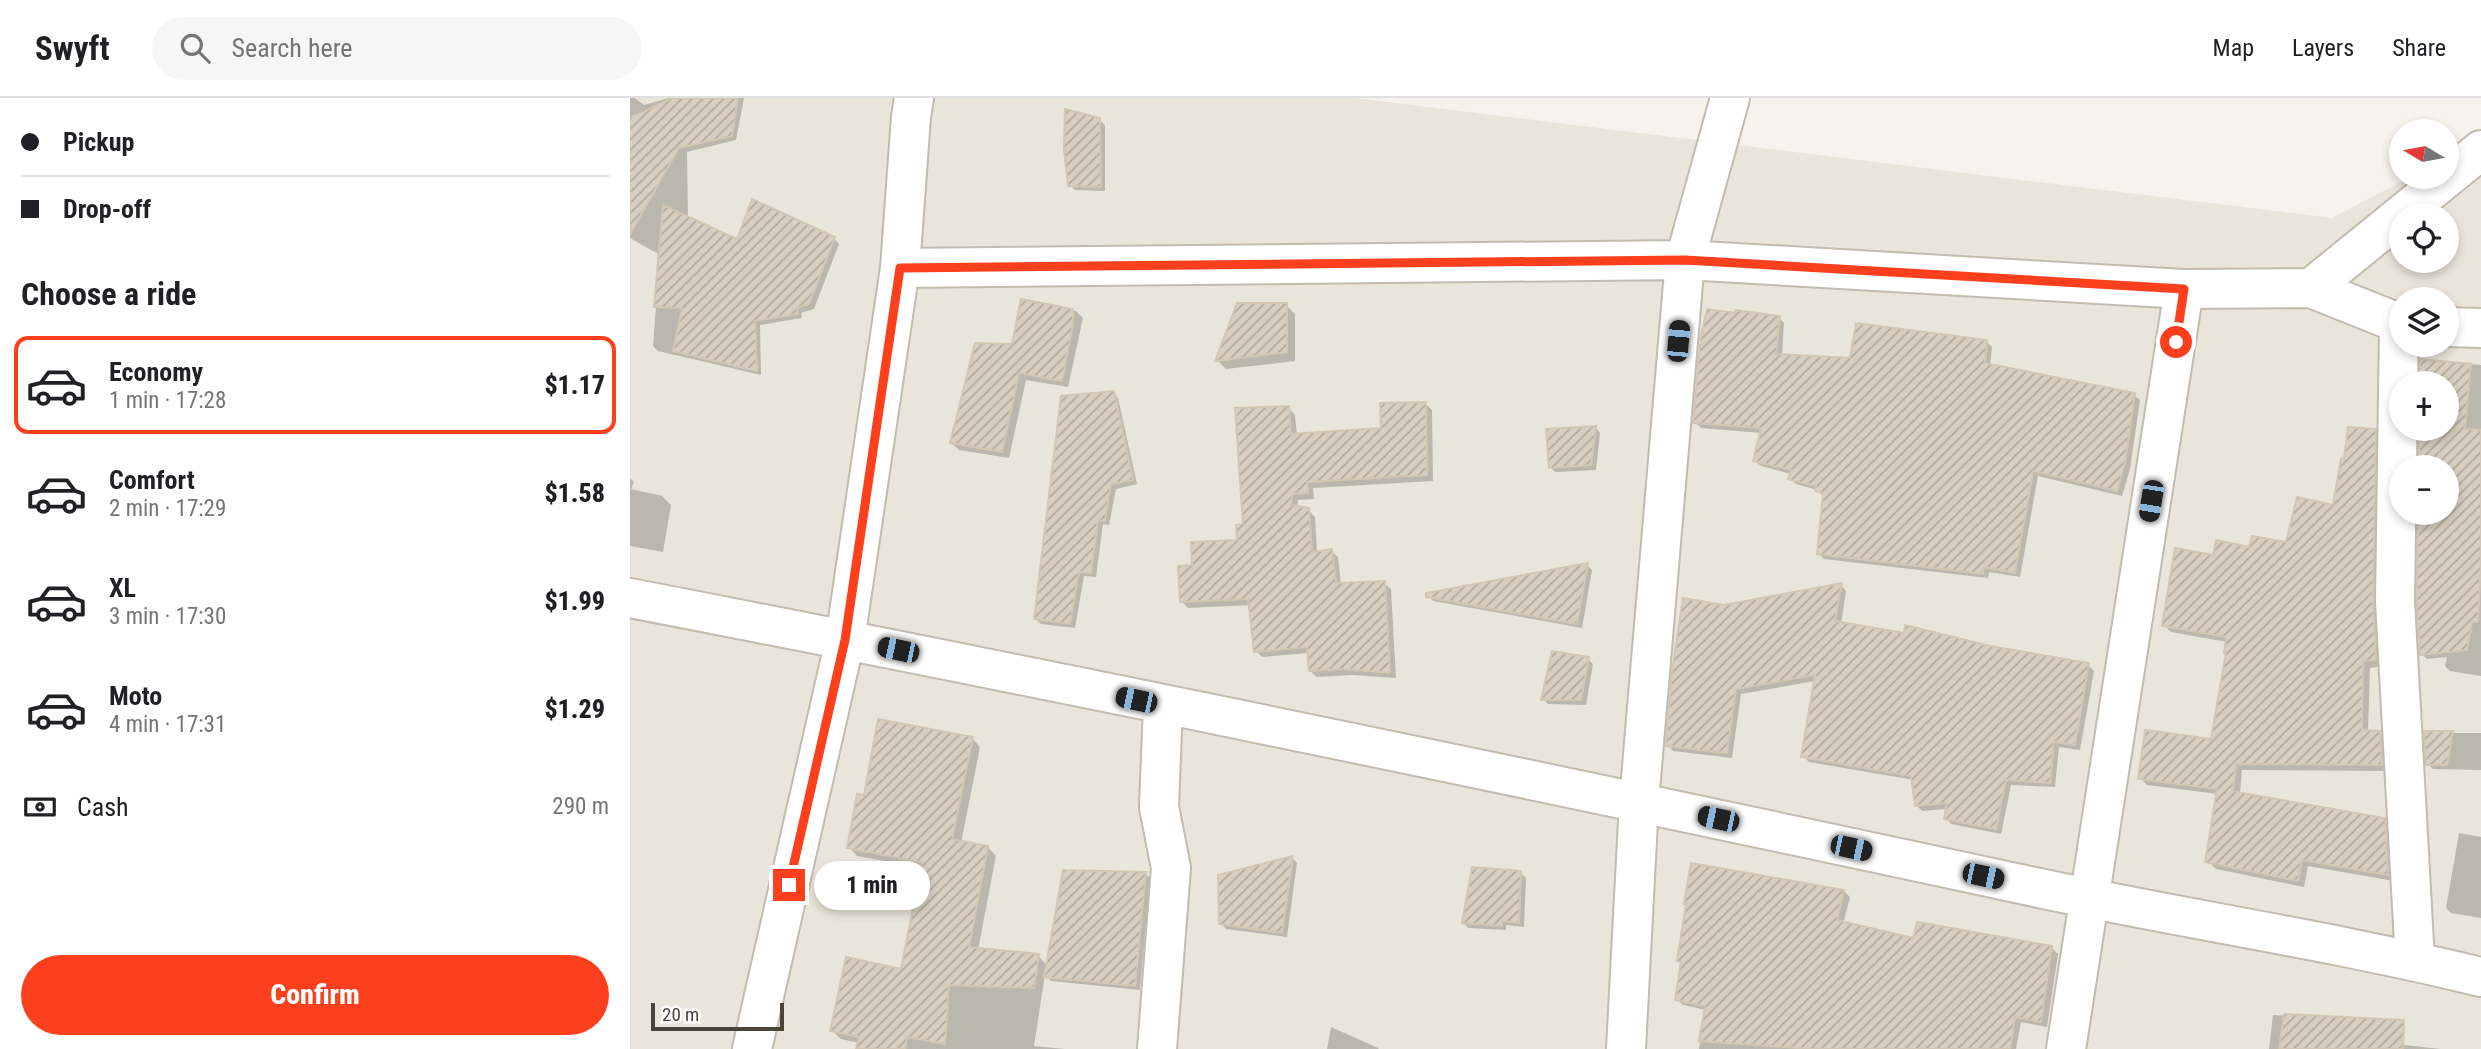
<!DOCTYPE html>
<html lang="en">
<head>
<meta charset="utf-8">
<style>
  :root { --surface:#fff; --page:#f6f6f6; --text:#202124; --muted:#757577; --line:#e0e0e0; --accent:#fc3f1d }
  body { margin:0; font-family:"Roboto Condensed",sans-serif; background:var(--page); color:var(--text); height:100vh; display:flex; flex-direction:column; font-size:26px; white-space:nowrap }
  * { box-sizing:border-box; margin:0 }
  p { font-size:23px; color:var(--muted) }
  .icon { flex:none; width:38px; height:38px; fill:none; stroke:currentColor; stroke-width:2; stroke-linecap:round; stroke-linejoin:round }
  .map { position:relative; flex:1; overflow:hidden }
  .drawer { display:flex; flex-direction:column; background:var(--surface); width:630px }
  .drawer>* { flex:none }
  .hud { display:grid; align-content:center; height:154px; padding:0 21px; background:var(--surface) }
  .needle { width:46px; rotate:280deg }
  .tools { position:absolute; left:1759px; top:21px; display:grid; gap:14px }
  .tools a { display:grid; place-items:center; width:70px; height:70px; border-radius:50%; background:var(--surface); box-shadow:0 4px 10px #0003; font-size:35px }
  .scale { position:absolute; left:21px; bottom:18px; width:133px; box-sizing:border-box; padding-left:7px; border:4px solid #4b4439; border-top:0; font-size:19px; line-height:24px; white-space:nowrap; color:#4b4439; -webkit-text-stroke:5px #fff; paint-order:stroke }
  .end { position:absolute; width:32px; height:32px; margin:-16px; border:9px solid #fc3f1d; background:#fff; box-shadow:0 0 0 4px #fff }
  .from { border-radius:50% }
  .bubble { position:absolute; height:49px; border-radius:24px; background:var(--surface); box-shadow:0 4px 10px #0003; font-size:23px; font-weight:800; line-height:49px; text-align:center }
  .car { position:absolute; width:21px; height:42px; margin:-21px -10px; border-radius:9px; box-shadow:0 0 5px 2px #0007; background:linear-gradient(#222 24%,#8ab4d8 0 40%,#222 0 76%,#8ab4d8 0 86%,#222 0) }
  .hud b { display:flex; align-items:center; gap:24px; height:66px; font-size:26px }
  .hud b+b { border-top:2px solid var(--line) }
  .hud i { width:18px; height:18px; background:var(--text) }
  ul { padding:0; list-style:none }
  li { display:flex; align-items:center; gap:21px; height:98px; margin:0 14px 10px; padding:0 7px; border:4px solid transparent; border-radius:14px }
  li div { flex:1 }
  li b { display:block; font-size:26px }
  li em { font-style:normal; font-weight:800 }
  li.selected { border-color:var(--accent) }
  li>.icon { width:63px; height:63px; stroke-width:1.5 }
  h2 { padding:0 21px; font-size:32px; line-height:84px }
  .pay { display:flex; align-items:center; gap:18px; height:77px; padding:0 21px; font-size:26px }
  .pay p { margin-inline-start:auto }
  .action { display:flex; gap:14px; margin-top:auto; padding:14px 21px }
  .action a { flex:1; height:80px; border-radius:42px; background:var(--accent); color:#fff; font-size:28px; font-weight:800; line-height:80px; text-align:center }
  header { display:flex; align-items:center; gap:42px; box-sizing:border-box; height:98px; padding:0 35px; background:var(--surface); border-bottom:2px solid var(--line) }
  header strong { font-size:33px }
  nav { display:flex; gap:38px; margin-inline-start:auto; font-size:24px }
  .search { width:490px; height:63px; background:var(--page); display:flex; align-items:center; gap:18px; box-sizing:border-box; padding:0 24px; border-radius:38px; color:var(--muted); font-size:26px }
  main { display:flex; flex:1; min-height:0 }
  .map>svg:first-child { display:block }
  .residential { fill:#eae5da; fill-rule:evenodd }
  .shadow { fill:#0003 }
  .building { fill:url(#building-hatch); stroke:#d3c7b4; stroke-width:2 }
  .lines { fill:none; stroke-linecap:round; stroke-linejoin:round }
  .minor-casing { stroke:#c2bbae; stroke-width:42 }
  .minor { stroke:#fff; stroke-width:38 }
  .route { stroke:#fc3f1d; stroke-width:9 }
</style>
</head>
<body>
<header>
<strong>Swyft</strong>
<div class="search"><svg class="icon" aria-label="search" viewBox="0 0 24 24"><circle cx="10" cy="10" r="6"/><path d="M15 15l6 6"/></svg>Search here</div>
<nav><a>Map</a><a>Layers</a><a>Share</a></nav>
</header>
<main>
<section class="drawer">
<div class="hud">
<b><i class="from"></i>Pickup</b>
<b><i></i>Drop-off</b>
</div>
<h2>Choose a ride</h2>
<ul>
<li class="selected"><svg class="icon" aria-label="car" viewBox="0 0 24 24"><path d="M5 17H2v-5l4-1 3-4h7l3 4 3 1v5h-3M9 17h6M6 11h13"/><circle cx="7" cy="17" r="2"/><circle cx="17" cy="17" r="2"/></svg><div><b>Economy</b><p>1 min · 17:28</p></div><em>$1.17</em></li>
<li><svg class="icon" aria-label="car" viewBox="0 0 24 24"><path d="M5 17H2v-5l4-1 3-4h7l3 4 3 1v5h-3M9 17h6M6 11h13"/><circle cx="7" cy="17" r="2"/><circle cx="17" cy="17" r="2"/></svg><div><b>Comfort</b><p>2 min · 17:29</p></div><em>$1.58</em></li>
<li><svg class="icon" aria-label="car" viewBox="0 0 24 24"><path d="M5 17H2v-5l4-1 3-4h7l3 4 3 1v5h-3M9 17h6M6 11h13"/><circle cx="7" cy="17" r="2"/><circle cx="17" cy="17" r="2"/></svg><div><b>XL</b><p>3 min · 17:30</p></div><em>$1.99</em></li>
<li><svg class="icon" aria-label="car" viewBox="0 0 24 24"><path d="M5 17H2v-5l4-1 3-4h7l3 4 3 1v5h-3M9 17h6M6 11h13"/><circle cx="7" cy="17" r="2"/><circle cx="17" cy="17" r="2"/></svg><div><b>Moto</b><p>4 min · 17:31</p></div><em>$1.29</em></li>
</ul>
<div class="pay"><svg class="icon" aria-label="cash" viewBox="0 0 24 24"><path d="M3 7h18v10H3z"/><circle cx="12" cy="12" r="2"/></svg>Cash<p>290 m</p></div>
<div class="action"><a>Confirm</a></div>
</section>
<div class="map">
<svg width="1851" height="951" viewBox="0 0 1851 951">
  <defs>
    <pattern id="building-hatch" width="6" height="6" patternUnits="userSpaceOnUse" patternTransform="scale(1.75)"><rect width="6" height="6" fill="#d8cfc1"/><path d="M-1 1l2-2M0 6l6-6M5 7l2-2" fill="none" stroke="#b1aa9e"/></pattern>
  </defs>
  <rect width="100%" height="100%" fill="#f6f3ec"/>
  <path class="residential" d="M 0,0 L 725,0 L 1702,120 L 1780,79 L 1816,79 L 1851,41 L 1851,951 L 0,951 ZM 1771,117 L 1816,117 L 1816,163 L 1771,163 ZM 1771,201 L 1816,201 L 1816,247 L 1771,247 ZM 1771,285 L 1816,285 L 1816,331 L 1771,331 ZM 1771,369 L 1816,369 L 1816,415 L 1771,415 Z"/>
  <path class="shadow" d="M 0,0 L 5,0 L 14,7 L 39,0 L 114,0 L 106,42 L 57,54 L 58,120 L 108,143 L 204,141 L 209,146 L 184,211 L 171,215 L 172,220 L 130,227 L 131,277 L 28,253 L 23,248 L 30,157 L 0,140 Z
    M 469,22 L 475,27 L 475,93 L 445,92 L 440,87 Z
    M 393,203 L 446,213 L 453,220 L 438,289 L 396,282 L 379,360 L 329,352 L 322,345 L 383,248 Z
    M 656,207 L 665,216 L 665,263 L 596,271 L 587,262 Z
    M 1149,220 L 1154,225 L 1152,258 L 1222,261 L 1357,244 L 1362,249 L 1360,268 L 1504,297 L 1510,302 L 1500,371 L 1492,398 L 1408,378 L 1390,479 L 1359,474 L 1358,480 L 1194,461 L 1189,456 L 1193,398 L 1187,392 L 1166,386 L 1160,381 L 1161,376 L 1131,368 L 1125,363 L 1132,335 L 1071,330 L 1065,324 Z
    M 1792,263 L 1851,267 L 1851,578 L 1820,573 L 1815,568 L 1817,559 L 1797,561 L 1792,556 L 1789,503 L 1790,415 L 1816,415 L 1816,369 L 1791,369 L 1791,331 L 1816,331 L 1816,285 L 1792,285 Z
    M 483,295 L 488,300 L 507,386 L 486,391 L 479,427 L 473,426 L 466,479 L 454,478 L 445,530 L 411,526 L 406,521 Z
    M 795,305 L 802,312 L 803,383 L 683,390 L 684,401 L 668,402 L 667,410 L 678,412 L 685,419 L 687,455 L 701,453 L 708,459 L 711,486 L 754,485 L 761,491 L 766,580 L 722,577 L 687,579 L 680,573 L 679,555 L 632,559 L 626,553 L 621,507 L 558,510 L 551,503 L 563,469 L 609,444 L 659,310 L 665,317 L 667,337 L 753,332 Z
    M 966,330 L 970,335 L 966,372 L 925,374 L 920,369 Z
    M 1745,333 L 1752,340 L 1753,568 L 1740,570 L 1738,634 L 1750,634 L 1757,641 L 1758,673 L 1612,672 L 1610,696 L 1754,722 L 1761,729 L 1764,783 L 1678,768 L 1674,789 L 1586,771 L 1579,764 L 1588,696 L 1517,687 L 1510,680 L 1582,643 L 1597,556 L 1597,544 L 1541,534 L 1534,527 L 1584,459 L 1657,446 L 1704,409 L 1716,363 Z
    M 0,380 L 4,384 L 1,391 L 32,398 L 41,407 L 33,454 L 0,448 Z
    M 957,467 L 962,472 L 952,530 L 803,503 L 798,498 Z
    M 1211,487 L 1216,493 L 1211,526 L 1458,567 L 1464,573 L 1450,652 L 1429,649 L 1425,689 L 1381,687 L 1371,736 L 1321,726 L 1316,720 L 1318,711 L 1292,713 L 1286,707 L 1284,682 L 1179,664 L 1173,658 L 1185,583 L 1111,596 L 1102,660 L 1043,653 L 1038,647 L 1094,509 Z
    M 958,561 L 963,566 L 956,607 L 918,606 L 913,601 Z
    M 1796,635 L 1851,635 L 1851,672 L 1803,671 L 1798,666 Z
    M 342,640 L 350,649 L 331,745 L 358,749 L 366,758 L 348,852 L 408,858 L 418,868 L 515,775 L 520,780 L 510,892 L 421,883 L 415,877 L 404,948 L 435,951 L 228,951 L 229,945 L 211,941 L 202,932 L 273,873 L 293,770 L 227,758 L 219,749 L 236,699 Z
    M 1829,735 L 1851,739 L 1851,820 L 1821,815 L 1816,810 Z
    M 662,760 L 667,765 L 657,839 L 596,831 L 591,825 Z
    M 891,775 L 896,780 L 894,829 L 876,827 L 876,832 L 838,830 L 834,825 Z
    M 1214,793 L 1220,799 L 1213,826 L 1285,842 L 1422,850 L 1428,856 L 1417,929 L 1391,924 L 1386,951 L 1069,951 L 1076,912 L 1053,907 L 1047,901 L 1053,866 L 1049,863 Z
    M 1643,917 L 1757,923 L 1765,946 L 1811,951 L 1639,951 Z
    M 701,929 L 746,949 L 749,951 L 697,951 Z"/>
  <path class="building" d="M 42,0 L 108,0 L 102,38 L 49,50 L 0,136 L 0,20 Z
    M 435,11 L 470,20 L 471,89 L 438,88 L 434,51 Z
    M 122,101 L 205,139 L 179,206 L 167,210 L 168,216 L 125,223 L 127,273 L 43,253 L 52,210 L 24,209 L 33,107 L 107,141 Z
    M 391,201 L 443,211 L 443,226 L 432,283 L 389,275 L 372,354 L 320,345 L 345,245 L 382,246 Z
    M 607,205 L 657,205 L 657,254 L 585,263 Z
    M 1077,211 L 1105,215 L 1106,212 L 1150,218 L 1146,256 L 1220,260 L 1226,225 L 1357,242 L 1355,265 L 1505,295 L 1495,365 L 1487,393 L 1403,373 L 1385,475 L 1354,469 L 1353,476 L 1187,456 L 1193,395 L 1185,393 L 1186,388 L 1158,381 L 1161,372 L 1123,363 L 1131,330 L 1063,325 L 1071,238 Z
    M 1790,261 L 1841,266 L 1835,331 L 1851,332 L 1851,461 L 1848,524 L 1842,524 L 1837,552 L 1790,557 L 1787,503 L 1788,415 L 1816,415 L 1816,369 L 1789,369 L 1789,331 L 1816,331 L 1816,285 L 1790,285 Z
    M 484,293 L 503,382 L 481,386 L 475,423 L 468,422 L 461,475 L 449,474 L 440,526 L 404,521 L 431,298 Z
    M 796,304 L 797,377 L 677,384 L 678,395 L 662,396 L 661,407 L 679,410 L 682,454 L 702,451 L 706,485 L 755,483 L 760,575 L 714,571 L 679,573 L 677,549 L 624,554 L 618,501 L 550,504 L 548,468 L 562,467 L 561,444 L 607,442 L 606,427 L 613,426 L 605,310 L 659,308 L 661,336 L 751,330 L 750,305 Z
    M 966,328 L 961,367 L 919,370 L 916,331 Z
    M 1718,329 L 1746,331 L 1743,503 L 1746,562 L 1733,563 L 1732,632 L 1750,633 L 1752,667 L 1606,666 L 1603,693 L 1601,693 L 1755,720 L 1758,777 L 1672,762 L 1668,783 L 1575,764 L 1587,691 L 1508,681 L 1515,632 L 1581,641 L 1596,555 L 1594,555 L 1596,539 L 1532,528 L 1545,450 L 1583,457 L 1586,442 L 1619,449 L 1622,438 L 1656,444 L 1667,399 L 1703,407 L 1711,360 L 1714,361 Z
    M 958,465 L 947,526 L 796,499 L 796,495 Z
    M 1212,485 L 1205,523 L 1274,535 L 1275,527 L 1360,548 L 1459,565 L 1445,647 L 1424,644 L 1420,685 L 1376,682 L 1366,731 L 1314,721 L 1317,705 L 1285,708 L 1281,678 L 1171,659 L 1185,577 L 1106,591 L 1097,655 L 1036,648 L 1042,573 L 1053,500 L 1094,507 Z
    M 922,553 L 959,559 L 951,602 L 911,602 Z
    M 248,621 L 343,639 L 322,741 L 358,748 L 339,849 L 409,856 L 404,890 L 319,887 L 315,946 L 277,939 L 275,951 L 226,951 L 229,939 L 200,933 L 216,859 L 271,871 L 292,764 L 217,750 L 227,696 L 234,697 Z
    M 1794,633 L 1823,633 L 1817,667 L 1796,667 Z
    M 663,758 L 652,835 L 589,826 L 588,777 Z
    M 1061,765 L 1214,792 L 1207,822 L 1283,840 L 1287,824 L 1422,848 L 1411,924 L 1385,919 L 1380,951 L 1182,951 L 1069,943 L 1075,908 L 1045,902 L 1051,864 L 1047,863 L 1056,806 L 1054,806 Z
    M 842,769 L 891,773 L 889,825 L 872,823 L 872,828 L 832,825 Z
    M 433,772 L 516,774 L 505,888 L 414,879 Z
    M 1654,916 L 1774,922 L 1773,951 L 1649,951 Z"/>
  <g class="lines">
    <g class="minor-casing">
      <path id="minor" d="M 270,170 L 1055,162 L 1554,191 L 1681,190 L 1771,226
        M 1681,190 L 1851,52
        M 1769,226 L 1765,503 L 1785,863
        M 1816,229 L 1851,230
        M 0,500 C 466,590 931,687 1395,787 C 1547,820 1700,842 1851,879
        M 122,951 L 215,542 L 270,170 L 281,19 L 284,0
        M 527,951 L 541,770 L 529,709 L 533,607
        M 996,951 L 1009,704 L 1055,162 L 1100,0
        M 1436,951 L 1554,191"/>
    </g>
    <use href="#minor" class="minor"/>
  </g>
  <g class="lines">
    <path class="route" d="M 159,787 L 215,542 L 270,170 L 1055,162 L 1554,191 L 1546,244"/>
  </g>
</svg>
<div class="tools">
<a><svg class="needle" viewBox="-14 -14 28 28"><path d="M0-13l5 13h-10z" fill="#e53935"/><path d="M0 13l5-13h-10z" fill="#757577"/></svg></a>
<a><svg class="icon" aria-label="locate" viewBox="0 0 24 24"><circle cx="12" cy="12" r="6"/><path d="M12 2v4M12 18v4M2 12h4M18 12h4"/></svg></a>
<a><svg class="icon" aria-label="layers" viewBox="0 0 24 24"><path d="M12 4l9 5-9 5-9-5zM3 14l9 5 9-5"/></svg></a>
<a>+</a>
<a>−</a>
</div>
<div class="scale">20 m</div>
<i class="end from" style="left:1546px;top:244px"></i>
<i class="end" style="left:159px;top:787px"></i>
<div class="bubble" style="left:184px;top:763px;width:116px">1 min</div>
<i class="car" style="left:1048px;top:243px;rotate:5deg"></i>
<i class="car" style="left:1521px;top:403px;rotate:189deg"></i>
<i class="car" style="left:268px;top:552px;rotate:282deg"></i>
<i class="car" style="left:506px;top:602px;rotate:282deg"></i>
<i class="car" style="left:1088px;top:721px;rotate:282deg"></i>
<i class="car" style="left:1221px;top:750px;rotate:102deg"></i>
<i class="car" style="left:1353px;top:778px;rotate:102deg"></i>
</div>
</main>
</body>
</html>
